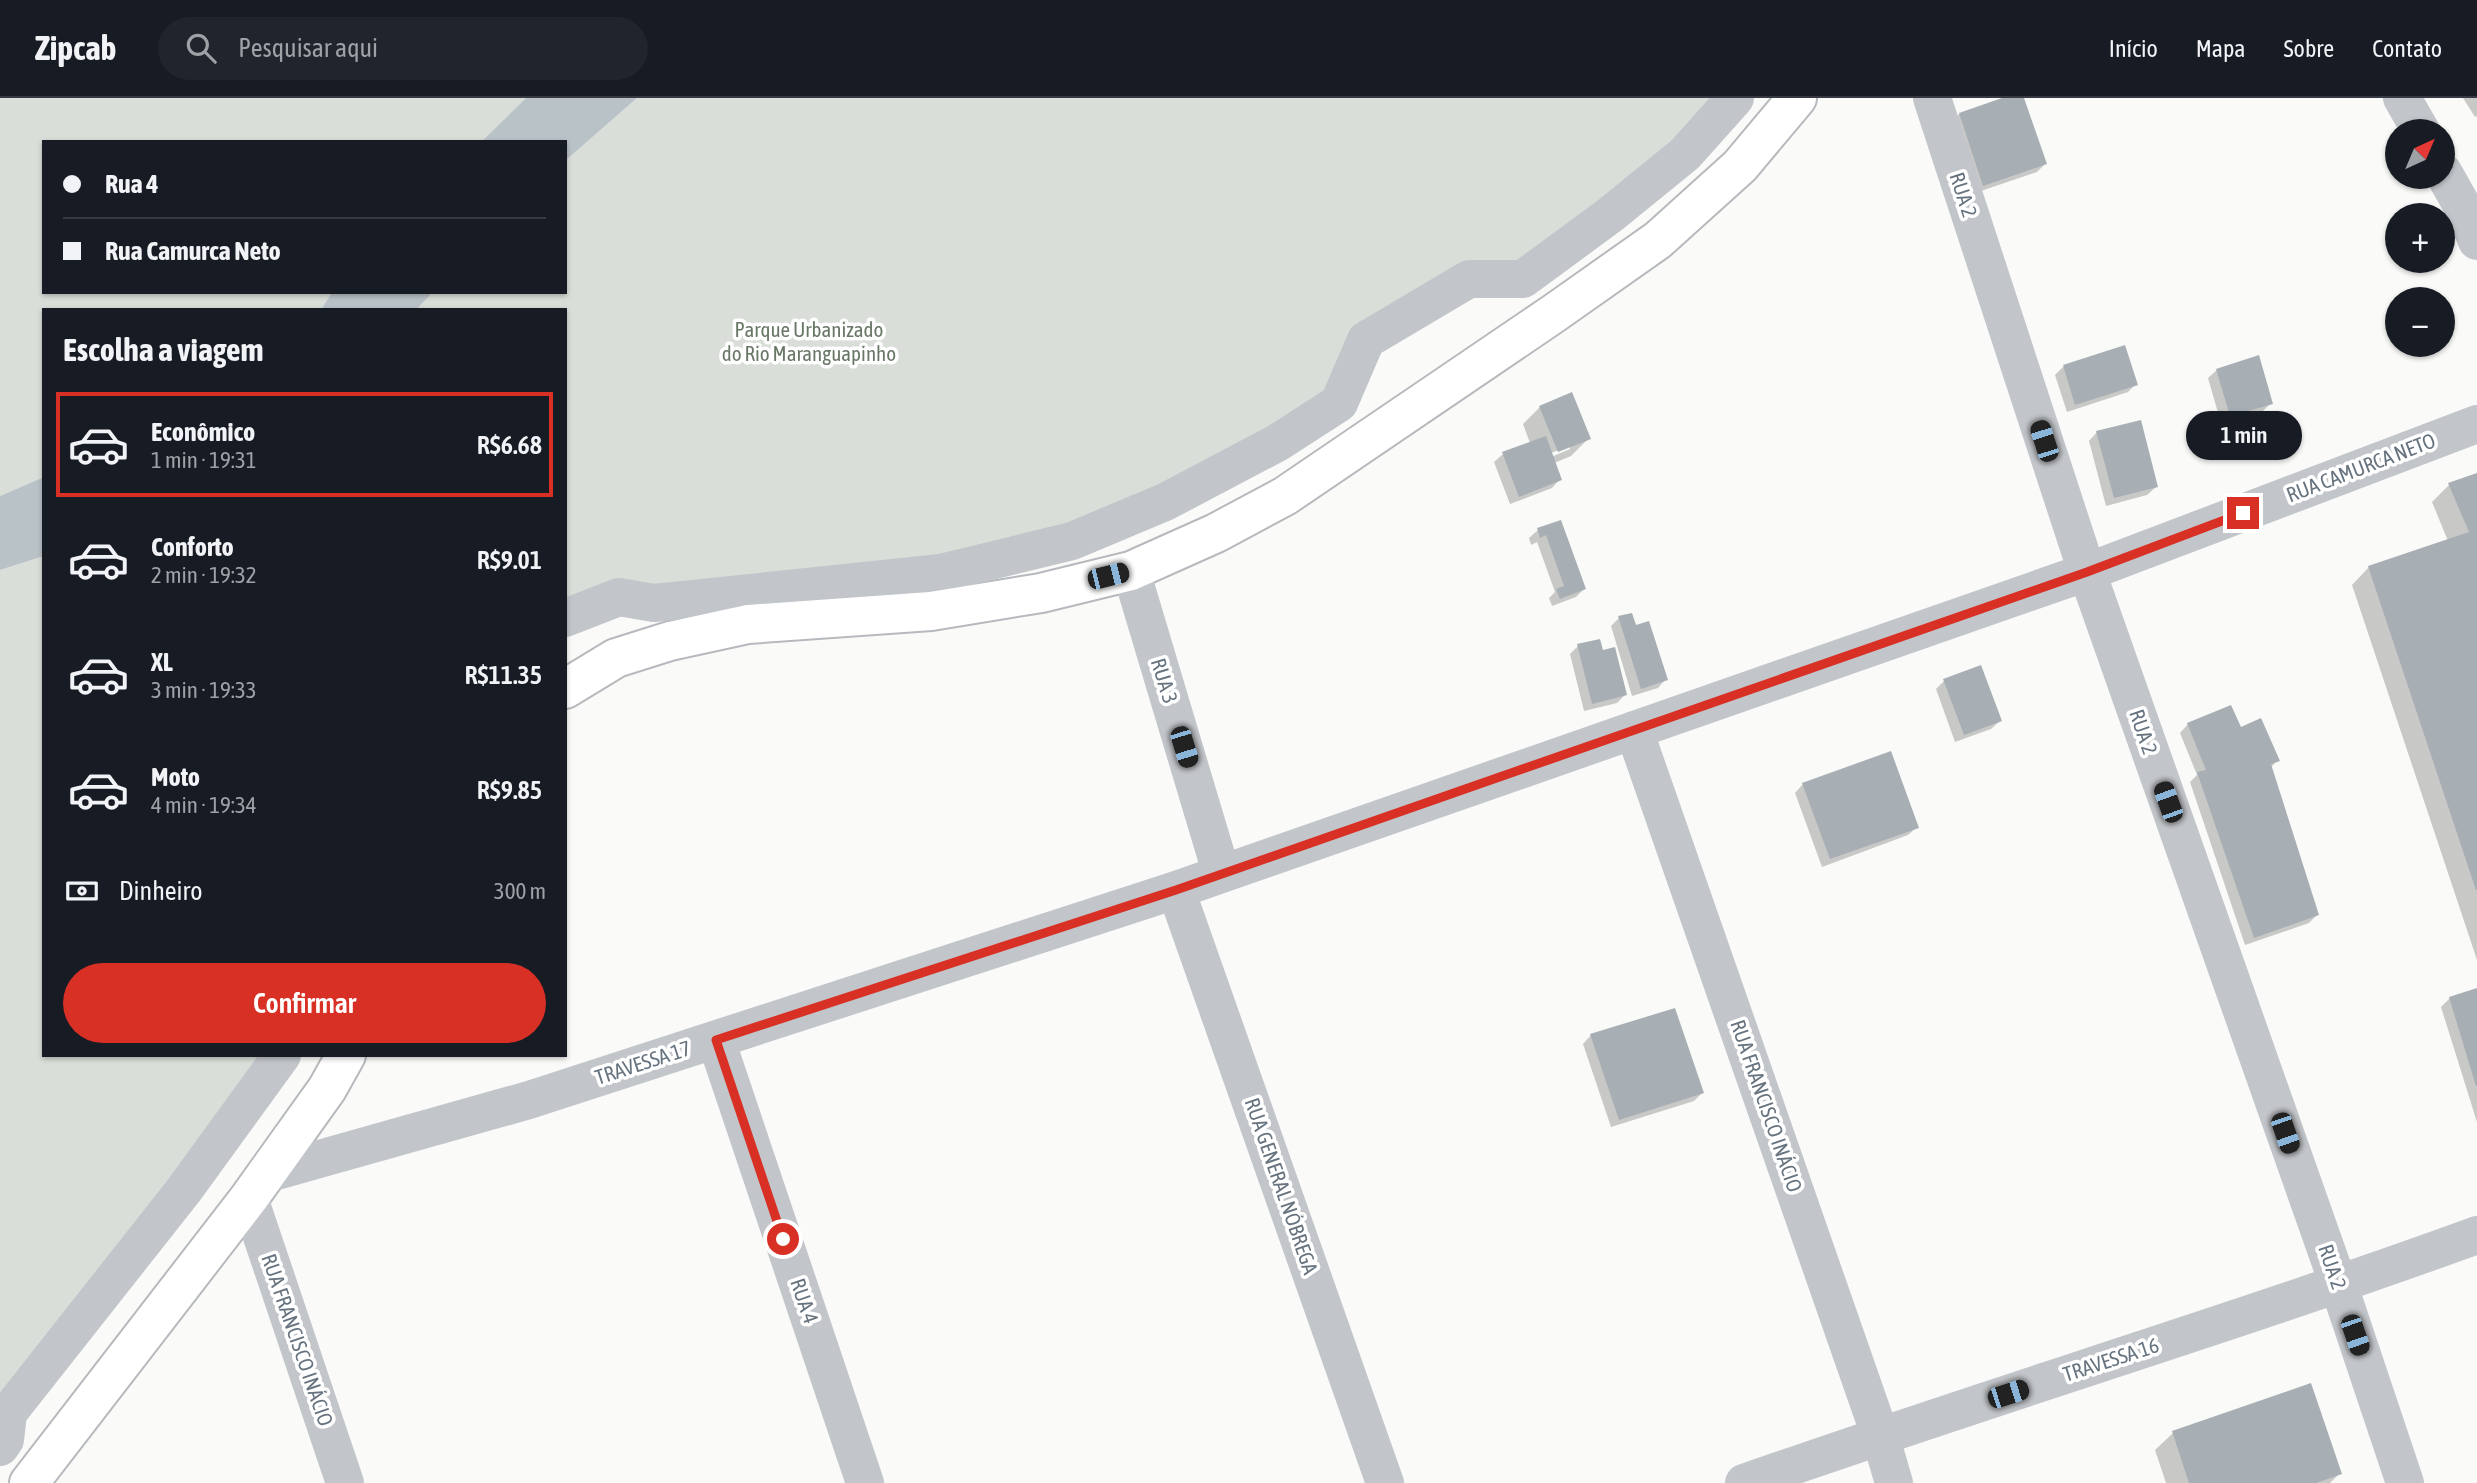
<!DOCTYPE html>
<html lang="pt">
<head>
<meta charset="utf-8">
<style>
  :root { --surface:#171b24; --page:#20242c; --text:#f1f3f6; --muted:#9ea1a6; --line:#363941; --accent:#d93025 }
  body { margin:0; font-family:"Asap Condensed",sans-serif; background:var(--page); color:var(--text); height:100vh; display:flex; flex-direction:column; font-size:26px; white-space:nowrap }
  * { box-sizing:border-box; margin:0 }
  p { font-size:23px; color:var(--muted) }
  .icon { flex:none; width:38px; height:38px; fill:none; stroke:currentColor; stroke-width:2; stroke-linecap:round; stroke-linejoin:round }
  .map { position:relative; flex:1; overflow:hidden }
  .details { position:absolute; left:42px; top:210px; width:525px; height:749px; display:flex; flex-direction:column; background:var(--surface); border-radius:0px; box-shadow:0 2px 5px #0004 }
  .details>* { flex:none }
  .banner { position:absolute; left:42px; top:42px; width:525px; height:154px; border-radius:0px; box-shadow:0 2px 5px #0004; display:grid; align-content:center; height:154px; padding:0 21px; background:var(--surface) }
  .needle { width:46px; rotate:44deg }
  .controls { position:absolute; left:2385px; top:21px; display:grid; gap:14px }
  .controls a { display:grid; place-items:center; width:70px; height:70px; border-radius:50%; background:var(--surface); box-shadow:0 2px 5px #0004; font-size:35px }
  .end { position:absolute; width:32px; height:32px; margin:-16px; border:9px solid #d93025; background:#fff; box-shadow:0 0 0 4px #fff }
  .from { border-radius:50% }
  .bubble { position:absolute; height:49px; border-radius:24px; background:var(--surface); box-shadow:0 2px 5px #0004; font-size:23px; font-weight:600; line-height:49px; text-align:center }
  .car { position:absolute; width:21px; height:42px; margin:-21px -10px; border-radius:9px; box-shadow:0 0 5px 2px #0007; background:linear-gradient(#222 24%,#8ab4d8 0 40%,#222 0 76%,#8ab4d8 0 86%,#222 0) }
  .banner b { display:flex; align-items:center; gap:24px; height:66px; font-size:26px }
  .banner b+b { border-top:2px solid var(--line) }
  .banner i { width:18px; height:18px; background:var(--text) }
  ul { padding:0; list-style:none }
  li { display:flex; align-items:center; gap:21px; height:105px; margin:0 14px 10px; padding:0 7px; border:4px solid transparent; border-radius:0px }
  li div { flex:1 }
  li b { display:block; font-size:26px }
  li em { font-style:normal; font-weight:600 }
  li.current { border-color:var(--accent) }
  li>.icon { width:63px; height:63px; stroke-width:1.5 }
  h2 { padding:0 21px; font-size:32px; line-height:84px }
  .pay { display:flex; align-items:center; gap:18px; height:77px; padding:0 21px; font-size:26px }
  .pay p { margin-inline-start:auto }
  .button { display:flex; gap:14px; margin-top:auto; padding:14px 21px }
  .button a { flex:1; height:80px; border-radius:42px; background:var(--accent); color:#fff; font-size:28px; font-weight:600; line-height:80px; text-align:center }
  header { display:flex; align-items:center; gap:42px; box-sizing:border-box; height:98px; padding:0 35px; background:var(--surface); border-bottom:2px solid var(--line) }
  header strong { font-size:33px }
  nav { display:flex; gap:38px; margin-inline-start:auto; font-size:24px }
  .search { width:490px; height:63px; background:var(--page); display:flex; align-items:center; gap:18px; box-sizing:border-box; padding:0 24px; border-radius:38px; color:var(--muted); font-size:26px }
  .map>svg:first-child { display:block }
  .green { fill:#daded8 }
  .water { fill:#b9c2c7 }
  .shadow { fill:#0003; fill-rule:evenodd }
  .building { fill:#a7aeb4 }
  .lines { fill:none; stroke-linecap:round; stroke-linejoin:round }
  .major-casing { stroke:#b6b9bd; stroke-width:42 }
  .minor { stroke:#c2c5c9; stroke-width:38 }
  .major { stroke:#fff; stroke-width:38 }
  .route { stroke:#d93025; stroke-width:9 }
  .labels { text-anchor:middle; stroke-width:7; stroke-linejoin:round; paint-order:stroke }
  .street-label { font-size:21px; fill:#67747f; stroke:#fff }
  .park-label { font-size:21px; fill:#697866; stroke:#fff }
</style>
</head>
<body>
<header>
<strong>Zipcab</strong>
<div class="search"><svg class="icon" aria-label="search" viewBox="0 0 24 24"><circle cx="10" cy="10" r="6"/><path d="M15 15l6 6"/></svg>Pesquisar aqui</div>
<nav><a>Início</a><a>Mapa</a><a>Sobre</a><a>Contato</a></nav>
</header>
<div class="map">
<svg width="2477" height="1385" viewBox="0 0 2477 1385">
  <rect width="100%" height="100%" fill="#fafaf8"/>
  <path class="green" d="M 0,0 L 526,0 L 481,44 L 44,44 L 44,194 L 332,194 L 321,212 L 44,212 L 44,379 L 0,398 Z
    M 637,0 L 1735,0 L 1610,117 L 1366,242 L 1339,305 L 1072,443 L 565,520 L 565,212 L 416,212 L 433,194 L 565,194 L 565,63 Z
    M 44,458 L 44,957 L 282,957 L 0,1349 L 0,472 Z"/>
  <path class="water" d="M 526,0 L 637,0 L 565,63 L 565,44 L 481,44 Z
    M 332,194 L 433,194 L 416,212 L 321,212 Z
    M 44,379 L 44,458 L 0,472 L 0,398 Z"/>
  <path class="shadow" d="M 2007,0 L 2022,0 L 2045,66 L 2037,74 L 1975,95 L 1951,25 L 1959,16 Z
    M 2463,0 L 2477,0 L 2477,18 L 2475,19 Z
    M 2124,249 L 2136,286 L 2128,294 L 2067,314 L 2055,277 L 2063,269 Z
    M 2217,272 L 2271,305 L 2263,313 L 2221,325 L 2208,280 Z
    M 1540,309 L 1589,340 L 1571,358 L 1554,365 L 1560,381 L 1552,390 L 1510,406 L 1494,364 L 1503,356 L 1530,345 L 1523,326 ZM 1570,347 L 1570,351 L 1551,359 L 1549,356 Z
    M 2097,334 L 2156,389 L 2147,397 L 2106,408 L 2089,343 Z
    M 2477,377 L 2477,862 L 2352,487 L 2369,469 L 2448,443 L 2432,404 L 2449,387 Z
    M 1560,424 L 1584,491 L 1576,499 L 1552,508 L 1549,500 L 1555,494 L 1537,444 L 1531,447 L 1529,440 L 1538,432 Z
    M 1619,520 L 1635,529 L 1666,581 L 1658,590 L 1632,598 L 1611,528 Z
    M 1578,548 L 1602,554 L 1625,597 L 1617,605 L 1584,613 L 1570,556 Z
    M 1944,583 L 2000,623 L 1991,631 L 1955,644 L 1936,591 Z
    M 2188,626 L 2240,631 L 2278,662 L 2270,670 L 2317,817 L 2309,825 L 2245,847 L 2190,684 L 2197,677 L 2180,635 Z
    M 1803,686 L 1917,729 L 1908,737 L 1822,769 L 1795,695 Z
    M 2477,892 L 2477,1024 L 2441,909 L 2450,900 Z
    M 1591,937 L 1702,995 L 1694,1003 L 1611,1029 L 1583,946 Z
    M 2310,1287 L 2340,1375 L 2330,1385 L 2166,1385 L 2155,1352 L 2173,1335 Z"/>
  <path class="building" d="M 2002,0 L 2024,0 L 2047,66 L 1983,88 L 1959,15 Z
    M 2125,247 L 2138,287 L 2075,307 L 2063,267 Z
    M 2259,257 L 2273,306 L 2230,318 L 2216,271 Z
    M 1572,294 L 1591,341 L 1558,354 L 1539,308 Z
    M 2141,322 L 2158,389 L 2114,400 L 2096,333 Z
    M 1546,338 L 1562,382 L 1519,399 L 1502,354 Z
    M 2477,375 L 2477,792 L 2476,792 L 2368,468 L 2469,434 L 2448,385 Z
    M 1561,422 L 1586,491 L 1560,501 L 1556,491 L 1564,488 L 1546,437 L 1540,440 L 1537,430 Z
    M 1632,515 L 1636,527 L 1649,523 L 1668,582 L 1641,591 L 1618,518 Z
    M 1600,541 L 1603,552 L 1615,549 L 1627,597 L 1592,606 L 1577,546 Z
    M 1981,567 L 2002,623 L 1964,637 L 1943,581 Z
    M 2231,607 L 2241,629 L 2261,620 L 2280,663 L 2271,666 L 2319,817 L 2254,840 L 2197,674 L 2206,672 L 2187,625 Z
    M 1891,653 L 1919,730 L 1830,761 L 1802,685 Z
    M 2477,890 L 2477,988 L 2476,988 L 2449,899 Z
    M 1675,910 L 1704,995 L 1619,1022 L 1590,936 Z
    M 2311,1285 L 2342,1376 L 2316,1385 L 2189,1385 L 2172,1333 Z"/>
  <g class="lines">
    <g class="major-casing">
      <path id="major" d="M 565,591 L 616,560 L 670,543 L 748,526 L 931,513 L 1041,495 L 1131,473 L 1216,435 L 1285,398 L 1553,216 L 1658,142 L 1740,68 L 1797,0
        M 29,1385 L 249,1100 L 327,991 L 346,957"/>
    </g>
    <path class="minor" d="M 1932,0 L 2087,474 L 2339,1188 L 2405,1385
      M 2402,0 L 2421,33
      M 2443,74 L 2464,111 L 2477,143
      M 1131,473 L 1221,774
      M 565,520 L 619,499 L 654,505 L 941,475 L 1072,443 L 1165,404 L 1277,345 L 1339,305 L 1366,242 L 1469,181 L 1523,181 L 1610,117 L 1685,56 L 1735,0
      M 1634,632 L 1880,1337 L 1894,1385
      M 1176,792 L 1385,1385
      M 716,942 L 865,1385
      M 266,1076 L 529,1002 L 1176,792 L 2087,474 L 2477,326
      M 249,1100 L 345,1385
      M 0,1349 L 5,1342 L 8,1315 L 184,1092 L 282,957
      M 1744,1385 C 1988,1299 2235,1225 2477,1137"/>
    <use href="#major" class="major"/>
  </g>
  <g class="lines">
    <path class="route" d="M 783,1141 L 716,942 L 1176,792 L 2087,474 L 2243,415"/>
  </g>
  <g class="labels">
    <g class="street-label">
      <text transform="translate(1963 97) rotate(72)" y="7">RUA 2</text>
      <text transform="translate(2361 370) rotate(-21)" y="7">RUA CAMURCA NETO</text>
      <text transform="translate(1164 583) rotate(73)" y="7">RUA 3</text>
      <text transform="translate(2143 634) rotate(71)" y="7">RUA 2</text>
      <text transform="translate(643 965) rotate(-18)" y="7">TRAVESSA 17</text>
      <text transform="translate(1766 1008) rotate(71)" y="7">RUA FRANCISCO INÁCIO</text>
      <text transform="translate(1281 1088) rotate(71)" y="7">RUA GENERAL NÓBREGA</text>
      <text transform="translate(2332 1169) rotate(71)" y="7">RUA 2</text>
      <text transform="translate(804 1203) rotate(71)" y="7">RUA 4</text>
      <text transform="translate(297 1242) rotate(71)" y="7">RUA FRANCISCO INÁCIO</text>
      <text transform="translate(2111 1262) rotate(-18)" y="7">TRAVESSA 16</text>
    </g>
    <g class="park-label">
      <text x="809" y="239">Parque Urbanizado<tspan x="809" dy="24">do Rio Maranguapinho</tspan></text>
    </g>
  </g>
</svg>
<div class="controls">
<a><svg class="needle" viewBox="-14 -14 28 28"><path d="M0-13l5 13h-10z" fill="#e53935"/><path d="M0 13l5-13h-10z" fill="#9ea1a6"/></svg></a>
<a>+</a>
<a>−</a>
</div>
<i class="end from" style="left:783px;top:1141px"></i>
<i class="end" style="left:2243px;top:415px"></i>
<div class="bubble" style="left:2186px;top:313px;width:116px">1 min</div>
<i class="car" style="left:2044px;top:343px;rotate:342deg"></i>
<i class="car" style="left:1108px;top:478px;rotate:76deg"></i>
<i class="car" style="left:1184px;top:649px;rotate:163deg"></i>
<i class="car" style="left:2168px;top:704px;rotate:340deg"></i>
<i class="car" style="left:2285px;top:1035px;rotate:161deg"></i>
<i class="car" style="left:2355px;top:1237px;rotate:161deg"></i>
<i class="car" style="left:2008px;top:1296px;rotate:72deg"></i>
<div class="banner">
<b><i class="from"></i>Rua 4</b>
<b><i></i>Rua Camurca Neto</b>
</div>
<section class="details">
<h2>Escolha a viagem</h2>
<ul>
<li class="current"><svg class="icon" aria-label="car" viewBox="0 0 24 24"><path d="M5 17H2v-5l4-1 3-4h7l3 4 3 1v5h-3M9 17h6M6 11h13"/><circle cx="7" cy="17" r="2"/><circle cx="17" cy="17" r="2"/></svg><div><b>Econômico</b><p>1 min · 19:31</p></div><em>R$6.68</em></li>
<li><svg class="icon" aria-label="car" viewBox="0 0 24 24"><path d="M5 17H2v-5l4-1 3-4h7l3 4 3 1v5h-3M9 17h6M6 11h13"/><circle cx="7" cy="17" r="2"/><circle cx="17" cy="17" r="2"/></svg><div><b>Conforto</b><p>2 min · 19:32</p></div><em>R$9.01</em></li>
<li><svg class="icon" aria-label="car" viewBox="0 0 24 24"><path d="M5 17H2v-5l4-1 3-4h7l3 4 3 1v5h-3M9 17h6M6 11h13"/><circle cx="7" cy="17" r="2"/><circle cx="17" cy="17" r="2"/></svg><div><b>XL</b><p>3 min · 19:33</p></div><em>R$11.35</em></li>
<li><svg class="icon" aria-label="car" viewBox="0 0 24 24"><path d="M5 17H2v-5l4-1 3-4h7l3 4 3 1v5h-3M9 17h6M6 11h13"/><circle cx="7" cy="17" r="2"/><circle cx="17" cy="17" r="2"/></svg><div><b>Moto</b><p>4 min · 19:34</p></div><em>R$9.85</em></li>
</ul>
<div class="pay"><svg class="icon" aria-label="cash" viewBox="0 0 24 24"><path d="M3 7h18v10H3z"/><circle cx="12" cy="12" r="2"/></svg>Dinheiro<p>300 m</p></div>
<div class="button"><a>Confirmar</a></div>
</section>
</div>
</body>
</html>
